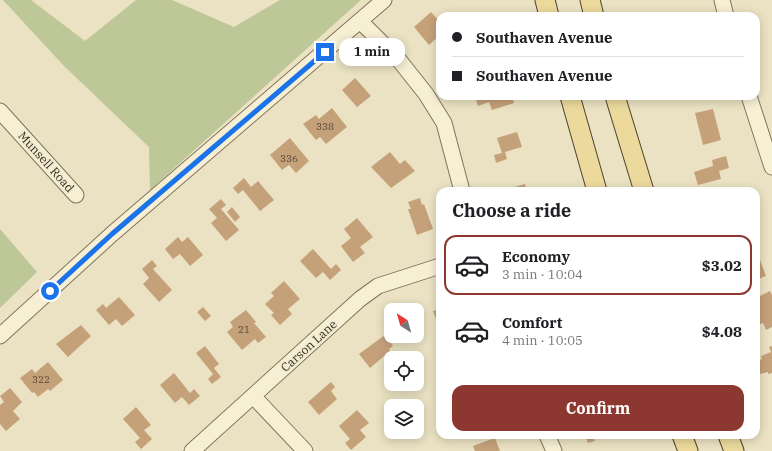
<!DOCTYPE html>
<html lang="en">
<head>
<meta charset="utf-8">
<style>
  :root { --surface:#fff; --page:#f6f6f6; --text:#202124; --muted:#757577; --line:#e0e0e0; --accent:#8c372f }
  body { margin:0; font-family:"IBM Plex Serif",serif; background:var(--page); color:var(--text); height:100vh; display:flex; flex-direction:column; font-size:15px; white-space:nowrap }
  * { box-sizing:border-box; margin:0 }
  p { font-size:13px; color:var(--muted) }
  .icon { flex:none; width:22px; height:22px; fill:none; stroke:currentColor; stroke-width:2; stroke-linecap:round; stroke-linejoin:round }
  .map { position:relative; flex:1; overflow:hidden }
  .side { position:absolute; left:436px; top:187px; width:324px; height:252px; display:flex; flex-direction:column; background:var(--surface); border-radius:12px; box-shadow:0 2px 10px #0003 }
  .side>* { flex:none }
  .hud { position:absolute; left:436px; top:12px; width:324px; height:88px; border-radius:12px; box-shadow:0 2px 10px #0003; display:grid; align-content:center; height:88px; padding:0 16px; background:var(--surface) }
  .needle { width:26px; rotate:323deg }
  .fabs { position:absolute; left:384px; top:303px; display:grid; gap:8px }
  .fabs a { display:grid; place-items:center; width:40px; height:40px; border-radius:8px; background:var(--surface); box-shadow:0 2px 10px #0003; font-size:20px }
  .end { position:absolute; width:18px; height:18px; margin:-9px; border:5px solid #1a73e8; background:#fff; box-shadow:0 0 0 2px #fff }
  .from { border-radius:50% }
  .bubble { position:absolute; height:28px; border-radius:12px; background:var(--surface); box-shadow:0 2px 10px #0003; font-size:13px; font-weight:800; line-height:28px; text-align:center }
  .hud b { display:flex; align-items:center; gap:14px; height:38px; font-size:15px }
  .hud b+b { border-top:1px solid var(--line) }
  .hud i { width:10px; height:10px; background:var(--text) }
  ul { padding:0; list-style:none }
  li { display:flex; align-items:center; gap:12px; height:60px; margin:0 8px 6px; padding:0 8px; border:2px solid transparent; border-radius:12px }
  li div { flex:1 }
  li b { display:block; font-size:15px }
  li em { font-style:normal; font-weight:800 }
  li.on { border-color:var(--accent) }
  li>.icon { width:36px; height:36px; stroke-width:1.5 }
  h2 { padding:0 16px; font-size:18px; line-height:48px }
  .primary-button { display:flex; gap:8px; margin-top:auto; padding:8px 16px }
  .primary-button a { flex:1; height:46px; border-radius:12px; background:var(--accent); color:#fff; font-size:16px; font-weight:800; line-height:46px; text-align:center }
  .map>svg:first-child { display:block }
  .green { fill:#bdc797 }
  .building { fill:#c5a17a }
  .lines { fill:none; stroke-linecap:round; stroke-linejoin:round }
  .minor-casing { stroke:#82735b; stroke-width:17 }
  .major-casing { stroke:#50412f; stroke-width:21 }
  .minor { stroke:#f6efd4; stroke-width:15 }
  .major { stroke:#ebda9c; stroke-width:19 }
  .route { stroke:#1a73e8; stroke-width:5 }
  .labels { text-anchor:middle; stroke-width:4; stroke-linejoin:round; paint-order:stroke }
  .number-label { font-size:10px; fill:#584835 }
  .street-label { font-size:12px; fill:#332a1e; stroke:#f2ecd1 }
</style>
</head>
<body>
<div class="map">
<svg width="772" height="451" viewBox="0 0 772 451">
  <rect width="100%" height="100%" fill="#eae2c2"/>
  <path class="green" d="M 3,0 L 31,0 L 85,41 L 136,0 L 172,0 L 234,27 L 280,0 L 361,0 L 150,190 L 149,147 L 63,65 Z
    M 0,229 L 37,272 L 0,308 Z"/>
  <path class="building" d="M 431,12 L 440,22 L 440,27 L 436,30 L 440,35 L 429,45 L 414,27 Z
    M 355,78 L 371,96 L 357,107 L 342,90 Z
    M 475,96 L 512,96 L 514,103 L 492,110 L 489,102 L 478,106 Z
    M 332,108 L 347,127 L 326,144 L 320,137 L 316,140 L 303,124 L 316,115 L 319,119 Z
    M 713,109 L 721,140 L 703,145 L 695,113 Z
    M 517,132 L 522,147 L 505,152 L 507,159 L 496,163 L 494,155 L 502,153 L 497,138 Z
    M 290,138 L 309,161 L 296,173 L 289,165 L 282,170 L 270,155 Z
    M 390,152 L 400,164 L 405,160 L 415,171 L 391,188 L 371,167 Z
    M 726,156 L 729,168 L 719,171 L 721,179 L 698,185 L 694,172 L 713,166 L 712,160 Z
    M 244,178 L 251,187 L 258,181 L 274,200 L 260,211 L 243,190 L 238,194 L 233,188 Z
    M 525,184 L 527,191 L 500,191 Z
    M 420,198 L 422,205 L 424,204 L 433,229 L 417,235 L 408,209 L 411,209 L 408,202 Z
    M 221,199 L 226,205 L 221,209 L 239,230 L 226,241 L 211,223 L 217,218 L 209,209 Z
    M 232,207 L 240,217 L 235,222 L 227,212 Z
    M 357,218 L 373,237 L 360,247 L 365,253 L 353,262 L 341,246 L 351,238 L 344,229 Z
    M 178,237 L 182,242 L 188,237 L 203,255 L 190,266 L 180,254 L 173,259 L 165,249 Z
    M 313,249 L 331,269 L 336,264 L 341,270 L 330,280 L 323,272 L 316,278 L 300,261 Z
    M 756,249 L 766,276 L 756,280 Z
    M 152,260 L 157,266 L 153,269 L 172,290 L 159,302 L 143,284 L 149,278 L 142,269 Z
    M 284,281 L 300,299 L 288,309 L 292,314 L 280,325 L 271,315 L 274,313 L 265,304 L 274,296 L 271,293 Z
    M 770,291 L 772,295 L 772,327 L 766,330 L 763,323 L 756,326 L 756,311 L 759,310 L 756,298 Z
    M 119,297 L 135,315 L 122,326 L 116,319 L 109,325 L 96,310 L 103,304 L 106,308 Z
    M 203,307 L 211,316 L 205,321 L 197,312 Z
    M 440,309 L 440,326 L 439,327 L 433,311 Z
    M 246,310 L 256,322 L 254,323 L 266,337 L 258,343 L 255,339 L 242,350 L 227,332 L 233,327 L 230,322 Z
    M 81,325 L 91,336 L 68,357 L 56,344 Z
    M 385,335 L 393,346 L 389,349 L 390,351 L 370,368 L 359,354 Z
    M 205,346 L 219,364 L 214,368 L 221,377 L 212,384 L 208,379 L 213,374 L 196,353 Z
    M 772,346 L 772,373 L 768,374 L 768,372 L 760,374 L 756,361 L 762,359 L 761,356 L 771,352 L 769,347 Z
    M 48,362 L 63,380 L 50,391 L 48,389 L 38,397 L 34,392 L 32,393 L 20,378 L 32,369 L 35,373 Z
    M 174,373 L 190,393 L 194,389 L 200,396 L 189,405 L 182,397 L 175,403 L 160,385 Z
    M 331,382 L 335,387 L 331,391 L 337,399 L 319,415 L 308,402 Z
    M 10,388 L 22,402 L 13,411 L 20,419 L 6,431 L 0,424 L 0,405 L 4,402 L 0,396 Z
    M 136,407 L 151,425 L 144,430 L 152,439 L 141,449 L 135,442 L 140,438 L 123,419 Z
    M 357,410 L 369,423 L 360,430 L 366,437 L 351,450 L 345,443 L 350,439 L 339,426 Z
    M 585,435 L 592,435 L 595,441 L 588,443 Z
    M 495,438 L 500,451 L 475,451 L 473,446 Z"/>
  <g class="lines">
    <g class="minor-casing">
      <path id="minor" d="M 722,0 L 726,16
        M 361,22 L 399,60 L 426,94 L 444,123 L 462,191
        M 749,96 L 772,167
        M 0,111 L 76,195
        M 0,336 L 112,234 L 384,0
        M 253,396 L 305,451
        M 547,435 L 554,451
        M 192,451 L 360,299 L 378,286 L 440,266"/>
    </g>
    <g class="major-casing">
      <path id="major" d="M 545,0 L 549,16
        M 590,0 L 594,16
        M 570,96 L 597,191
        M 615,96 L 644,191
        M 682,435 L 688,451
        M 728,435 L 734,451"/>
    </g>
    <use href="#minor" class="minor"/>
    <use href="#major" class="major"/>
  </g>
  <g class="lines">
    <path class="route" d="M 50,291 L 112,234 L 325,52"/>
  </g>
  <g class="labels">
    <g class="number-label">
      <text x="325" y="130">338</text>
      <text x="289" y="162">336</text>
      <text x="244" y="333">21</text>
      <text x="41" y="383">322</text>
    </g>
    <g class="street-label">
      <text transform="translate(46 162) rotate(48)" y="4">Munsell Road</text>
      <text transform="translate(309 346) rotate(-42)" y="4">Carson Lane</text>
    </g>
  </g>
</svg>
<div class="fabs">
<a><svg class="needle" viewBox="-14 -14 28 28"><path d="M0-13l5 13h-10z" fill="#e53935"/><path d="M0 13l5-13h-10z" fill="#757577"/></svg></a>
<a><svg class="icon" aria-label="locate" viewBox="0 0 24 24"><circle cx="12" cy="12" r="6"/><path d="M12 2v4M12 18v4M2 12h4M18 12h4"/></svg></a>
<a><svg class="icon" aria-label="layers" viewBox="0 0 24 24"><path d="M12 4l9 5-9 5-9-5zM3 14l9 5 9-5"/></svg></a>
</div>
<i class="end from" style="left:50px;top:291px"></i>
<i class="end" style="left:325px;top:52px"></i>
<div class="bubble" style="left:339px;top:38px;width:66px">1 min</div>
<div class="hud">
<b><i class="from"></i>Southaven Avenue</b>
<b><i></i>Southaven Avenue</b>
</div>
<section class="side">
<h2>Choose a ride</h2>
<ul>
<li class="on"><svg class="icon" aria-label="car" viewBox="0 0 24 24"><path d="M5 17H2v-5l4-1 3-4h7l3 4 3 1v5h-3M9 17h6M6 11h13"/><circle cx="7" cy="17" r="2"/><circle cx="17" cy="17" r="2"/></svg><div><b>Economy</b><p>3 min · 10:04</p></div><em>$3.02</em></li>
<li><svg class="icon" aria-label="car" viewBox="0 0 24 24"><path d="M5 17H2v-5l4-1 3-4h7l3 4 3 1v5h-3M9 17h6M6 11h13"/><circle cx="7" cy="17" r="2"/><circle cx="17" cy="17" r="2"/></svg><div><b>Comfort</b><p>4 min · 10:05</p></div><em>$4.08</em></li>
</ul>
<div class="primary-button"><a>Confirm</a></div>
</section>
</div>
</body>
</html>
